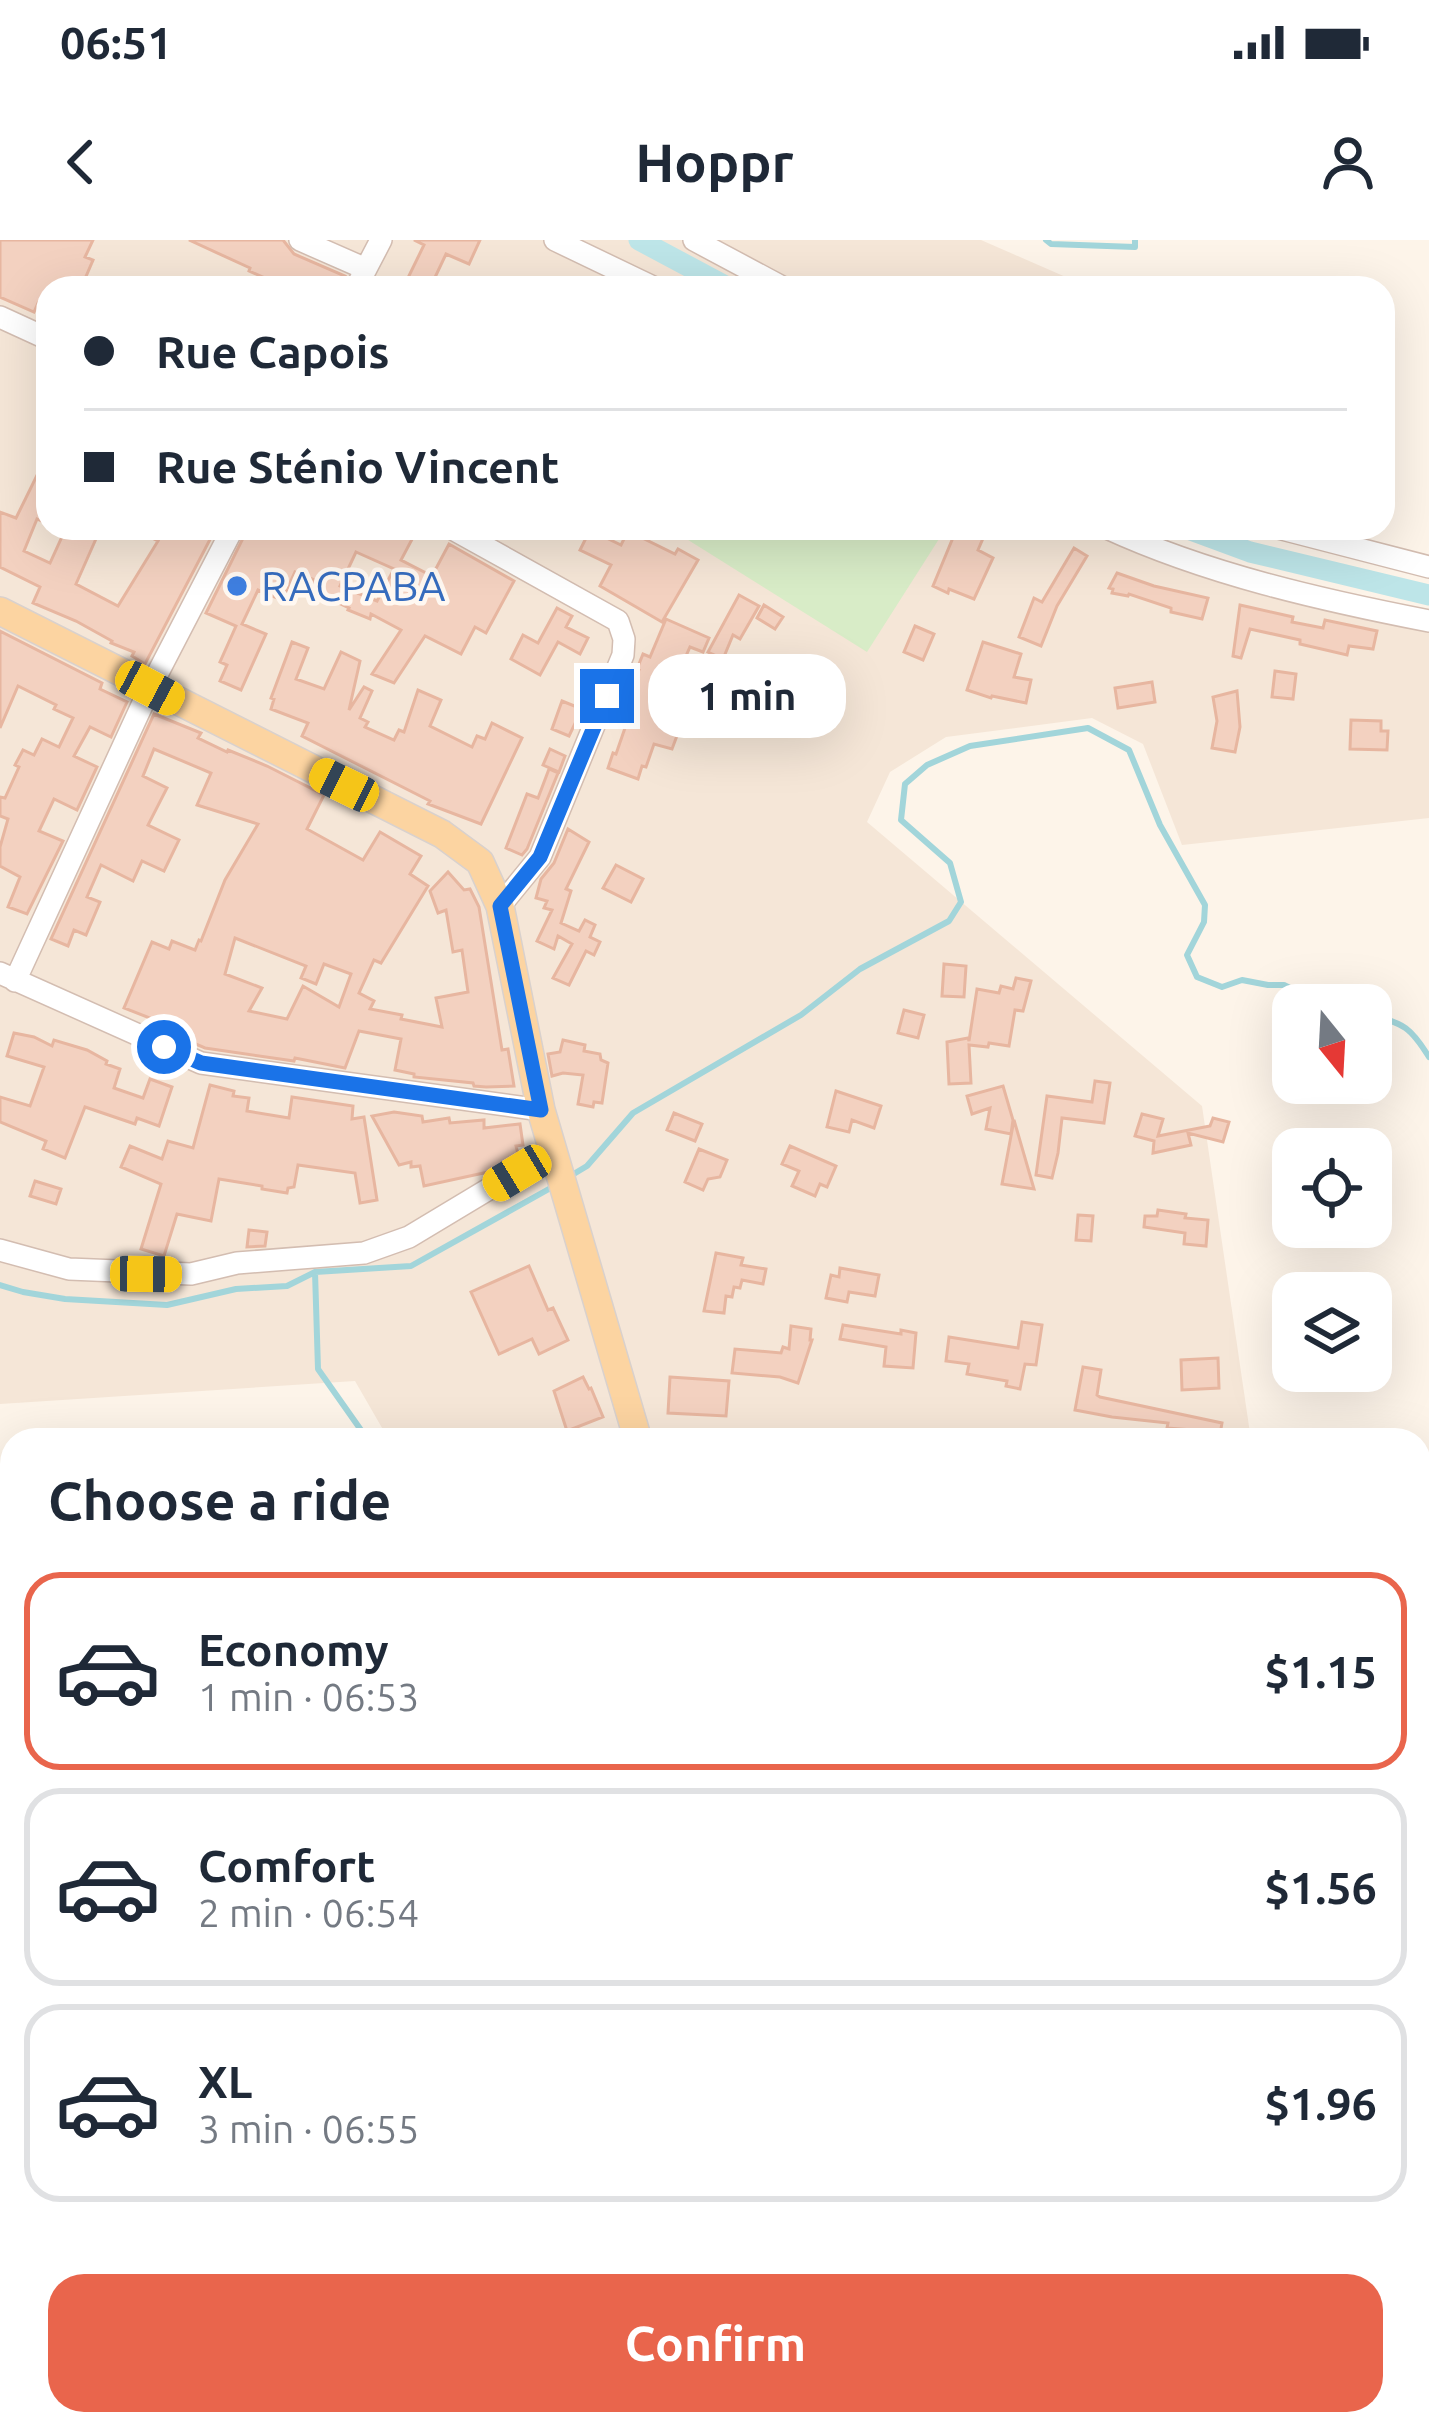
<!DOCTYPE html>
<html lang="en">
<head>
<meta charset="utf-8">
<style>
  :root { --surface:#fff; --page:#f2f2f3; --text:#1f2937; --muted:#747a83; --line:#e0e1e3; --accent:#e9654c }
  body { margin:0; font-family:Ubuntu,sans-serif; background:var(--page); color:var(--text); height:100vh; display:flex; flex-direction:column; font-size:45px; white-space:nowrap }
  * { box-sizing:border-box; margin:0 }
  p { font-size:39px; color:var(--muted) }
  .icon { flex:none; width:66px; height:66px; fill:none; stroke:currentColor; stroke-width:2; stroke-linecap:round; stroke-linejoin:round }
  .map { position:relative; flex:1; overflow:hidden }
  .drawer { position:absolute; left:0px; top:1188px; width:1431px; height:1008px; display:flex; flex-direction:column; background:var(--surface); border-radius:36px 36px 0 0; box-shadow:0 12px 48px #0002 }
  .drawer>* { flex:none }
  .guide { position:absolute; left:36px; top:36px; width:1359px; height:264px; border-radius:36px; box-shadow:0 12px 48px #0002; display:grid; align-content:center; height:264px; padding:0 48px; background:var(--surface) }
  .needle { width:78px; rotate:162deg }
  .tools { position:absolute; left:1272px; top:744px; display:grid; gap:24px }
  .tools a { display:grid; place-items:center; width:120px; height:120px; border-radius:24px; background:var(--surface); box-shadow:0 12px 48px #0002; font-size:60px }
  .end { position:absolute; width:54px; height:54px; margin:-27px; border:15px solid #1a73e8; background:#fff; box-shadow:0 0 0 6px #fff }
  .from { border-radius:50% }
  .bubble { position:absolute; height:84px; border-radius:36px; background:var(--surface); box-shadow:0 12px 48px #0002; font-size:39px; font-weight:700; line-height:84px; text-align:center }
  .car { position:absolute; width:36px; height:72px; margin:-36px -18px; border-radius:15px; box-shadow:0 0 9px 3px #0007; background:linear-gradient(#f5c518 24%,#345 0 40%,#f5c518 0 76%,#345 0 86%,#f5c518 0) }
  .guide b { display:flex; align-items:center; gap:42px; height:114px; font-size:45px }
  .guide b+b { border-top:3px solid var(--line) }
  .guide i { width:30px; height:30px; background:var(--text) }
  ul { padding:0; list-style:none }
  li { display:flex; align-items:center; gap:36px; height:198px; margin:0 24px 18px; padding:0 24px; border:6px solid var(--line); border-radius:36px }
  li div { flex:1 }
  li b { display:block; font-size:45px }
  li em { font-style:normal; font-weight:700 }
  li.active { border-color:var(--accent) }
  li>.icon { width:108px; height:108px; stroke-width:1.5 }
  h2 { padding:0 48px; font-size:54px; line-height:144px }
  .cta { display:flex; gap:24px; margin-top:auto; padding:24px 48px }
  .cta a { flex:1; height:138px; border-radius:36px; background:var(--accent); color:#fff; font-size:48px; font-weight:700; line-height:138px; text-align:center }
  .status { display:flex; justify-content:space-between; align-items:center; height:84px; padding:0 60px; background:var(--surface); direction:ltr }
  .status svg { height:33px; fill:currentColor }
  header { display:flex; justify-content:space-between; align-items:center; height:156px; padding:0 48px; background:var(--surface); font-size:54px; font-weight:700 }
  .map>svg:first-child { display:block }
  .residential { fill:#f5e6d7 }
  .green { fill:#d8ecc7 }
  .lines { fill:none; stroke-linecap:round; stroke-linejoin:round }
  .stream { stroke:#a2d5da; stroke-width:6 }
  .canal { stroke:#bde5e8; stroke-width:21 }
  .building { fill:#f3d1c0; stroke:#e7b6a0; stroke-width:3; fill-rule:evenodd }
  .minor-casing { stroke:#d3bdb1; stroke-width:24 }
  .major-casing { stroke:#d9d1cd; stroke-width:30 }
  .minor { stroke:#fff; stroke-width:21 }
  .major { stroke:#fcd4a1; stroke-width:27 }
  .route { stroke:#1a73e8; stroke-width:15 }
  .shop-dot { fill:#3f7fe0; stroke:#fff8f1; stroke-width:4.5 }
  .labels { text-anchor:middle; stroke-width:9; stroke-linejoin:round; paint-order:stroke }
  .shop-label { font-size:42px; fill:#366cbe; stroke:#fff8f1; text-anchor:start }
</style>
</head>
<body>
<div class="status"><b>06:51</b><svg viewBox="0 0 49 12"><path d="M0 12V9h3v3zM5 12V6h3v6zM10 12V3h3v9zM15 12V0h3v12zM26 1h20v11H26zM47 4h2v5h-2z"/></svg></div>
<header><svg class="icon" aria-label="back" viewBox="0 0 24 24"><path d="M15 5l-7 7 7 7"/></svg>Hoppr<svg class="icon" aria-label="person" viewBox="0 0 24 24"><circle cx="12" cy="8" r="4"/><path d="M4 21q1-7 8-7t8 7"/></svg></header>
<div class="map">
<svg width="1429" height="2196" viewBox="0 0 1429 2196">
  <rect width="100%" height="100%" fill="#fdf4e9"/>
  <path class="residential" d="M 0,0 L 981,0 L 1091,48 L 48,48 L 48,288 L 1117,288 L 1429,393 L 1429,578 L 1182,605 L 1143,504 L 1092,478 L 946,497 L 890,532 L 867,582 L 1202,866 L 1251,1200 L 389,1200 L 355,1141 L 0,1164 Z
    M 1419,1833 L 1429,1838 L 1429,2196 L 351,2196 L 349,2184 L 1419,2184 Z"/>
  <path class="green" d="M 669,288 L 946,288 L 867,412 Z"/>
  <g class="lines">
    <path class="stream" d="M 1046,0 L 1051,4 L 1135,7 L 1135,0
      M 1371,775 C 1404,783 1411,788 1429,817
      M 567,938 L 587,926 L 633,873 L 801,775 L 860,729 L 949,681 L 961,662 L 950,623 L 901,580 L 905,544 L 927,525 L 970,506 L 1088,488 L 1129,510 L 1160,585 L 1205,665 L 1204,682 L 1187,715 L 1197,737 L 1222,747 L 1242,740 L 1268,745 L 1284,745 L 1316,761 L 1330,760 L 1341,765
      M 0,1045 L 23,1052 L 65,1059 L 167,1065 L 236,1049 L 287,1046 L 315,1032
      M 368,1200 L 318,1129 L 315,1032 L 411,1026 L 556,945
      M 0,1983 L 12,1983"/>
    <path class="canal" d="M 639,0 L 729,48
      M 1185,288 L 1250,312 L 1429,355"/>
  </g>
  <path class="building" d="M 0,0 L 93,0 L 85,17 L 93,20 L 81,48 L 48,48 L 48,68 L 38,63 L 34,72 L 0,57 Z
    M 189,0 L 283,0 L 294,14 L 345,36 L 340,48 L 262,48 L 267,39 L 249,31 L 250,28 Z
    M 414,0 L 480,0 L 469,24 L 446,14 L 430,48 L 403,48 L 424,5 Z
    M 48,213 L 48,284 L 37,279 L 24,311 L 50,323 L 66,288 L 91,288 L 99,292 L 76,344 L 118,366 L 158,301 L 131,288 L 216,288 L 145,424 L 132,416 L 134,412 L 111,403 L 112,401 L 76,381 L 33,363 L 40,347 L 0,327 L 0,272 L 16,278 Z
    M 248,288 L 418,288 L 401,320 L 432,336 L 449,304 L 514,341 L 486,393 L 475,387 L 461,414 L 425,396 L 394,443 L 372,434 L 401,390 L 371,374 L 370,379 L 348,370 L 349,368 L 311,350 L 315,340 L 295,332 L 282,360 L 258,350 L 242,384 L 266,394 L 241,450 L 220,441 L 227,425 L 220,422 L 236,386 L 206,373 ZM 356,312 L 394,329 L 377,361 L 340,346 Z
    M 957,288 L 965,288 L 984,296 L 978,310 L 993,318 L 974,359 L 949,349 L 948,353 L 933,346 Z
    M 590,290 L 621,305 L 628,291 L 675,314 L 678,309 L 698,320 L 662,382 L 600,346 L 611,325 L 580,310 Z
    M 1074,308 L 1087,316 L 1057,366 L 1041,406 L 1019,397 L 1034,358 L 1042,362 Z
    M 1117,333 L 1154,346 L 1208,358 L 1202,379 L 1171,372 L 1171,368 L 1129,354 L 1128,356 L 1112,353 L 1113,349 L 1109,348 Z
    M 739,355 L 759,366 L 740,399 L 733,395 L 723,419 L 708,412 Z
    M 764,365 L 783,377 L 775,389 L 757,378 Z
    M 1240,365 L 1293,377 L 1292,382 L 1323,388 L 1325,380 L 1377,391 L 1373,409 L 1349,406 L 1347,415 L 1300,404 L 1300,400 L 1250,389 L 1241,418 L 1233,416 Z
    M 557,368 L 572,376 L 566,387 L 588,398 L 580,414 L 558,402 L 540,435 L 511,419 L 523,395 L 538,403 Z
    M 666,379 L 709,398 L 703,412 L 690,407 L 669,454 L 685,461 L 674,492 L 678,493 L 672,509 L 654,504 L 646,527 L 642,526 L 638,539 L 608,528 L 613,513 L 616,514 L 635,459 L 628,456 L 639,430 L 637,429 L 643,414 L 650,417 Z
    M 915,386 L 934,394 L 923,420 L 904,412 Z
    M 0,391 L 102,443 L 100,449 L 127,462 L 111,497 L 90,487 L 74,516 L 97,527 L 77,570 L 54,559 L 39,591 L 63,601 L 27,674 L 8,667 L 20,637 L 0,626 L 0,607 L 8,579 L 0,576 L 0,557 L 5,558 L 19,527 L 15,525 L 23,510 L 34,515 L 42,499 L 59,507 L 73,478 L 54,469 L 56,465 L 18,446 L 0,488 Z
    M 292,402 L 308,408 L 296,439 L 324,449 L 341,412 L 360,421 L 349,470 L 364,447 L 372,451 L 360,478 L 368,482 L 365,487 L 394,500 L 399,490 L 404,492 L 418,450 L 441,460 L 430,486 L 472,507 L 477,496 L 485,499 L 492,483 L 522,498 L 481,584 L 428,564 L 430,561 L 302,496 L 308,483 L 271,469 L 274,459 L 271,458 Z
    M 983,402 L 1021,414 L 1014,437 L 1031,440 L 1026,463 L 992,456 L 991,458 L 967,450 Z
    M 1275,431 L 1296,434 L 1293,459 L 1272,457 Z
    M 1152,442 L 1155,462 L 1118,468 L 1115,448 Z
    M 1237,451 L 1240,487 L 1235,512 L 1212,508 L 1217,481 L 1213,457 Z
    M 562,461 L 582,469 L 569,496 L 552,489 Z
    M 762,466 L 780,476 L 770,495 L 752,486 Z
    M 154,474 L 201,493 L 198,498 L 227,512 L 228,510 L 267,526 L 324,555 L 307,589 L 363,620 L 380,592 L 421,616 L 410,634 L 428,646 L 381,723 L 374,720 L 359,753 L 374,761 L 370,769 L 402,775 L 401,779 L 442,787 L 436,758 L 468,752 L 462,710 L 453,712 L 446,670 L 438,673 L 430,651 L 448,632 L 464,650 L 470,649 L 479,667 L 502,810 L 508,809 L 514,846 L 486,847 L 474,846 L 473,843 L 414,837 L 414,834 L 395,830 L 401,799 L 359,791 L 345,828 L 295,818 L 294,821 L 205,808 L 170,793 L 173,787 L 124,768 L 152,702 L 169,709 L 172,701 L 195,710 L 199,700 L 201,701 L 225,640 L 258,584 L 197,565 L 211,533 L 154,509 L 143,536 L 167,548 L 148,585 L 179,600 L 164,631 L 142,621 L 133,641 L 101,625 L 87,657 L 100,662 L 86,695 L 74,690 L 68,706 L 51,699 ZM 235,698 L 306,726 L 301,738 L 316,744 L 324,724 L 351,734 L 339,767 L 303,746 L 287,779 L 249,771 L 262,748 L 225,734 Z
    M 1351,480 L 1381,481 L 1381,491 L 1388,491 L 1387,510 L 1350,509 Z
    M 550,509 L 565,516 L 559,532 L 543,525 Z
    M 549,529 L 558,533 L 527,609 L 522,615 L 506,608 L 527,554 L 538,558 Z
    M 568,589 L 589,602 L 566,649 L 571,651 L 561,683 L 579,691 L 585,680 L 595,685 L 590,697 L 600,702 L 594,715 L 586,711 L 569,745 L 553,738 L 572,704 L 558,696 L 554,709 L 537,701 L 552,670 L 544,668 L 547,661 L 536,658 L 541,639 L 554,623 Z
    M 616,625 L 643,639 L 631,662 L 603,648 Z
    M 944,724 L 966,726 L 964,757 L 942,756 Z
    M 1016,738 L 1031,741 L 1023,771 L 1015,770 L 1009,806 L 989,803 L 988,807 L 969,805 L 971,843 L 949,844 L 947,802 L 968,798 L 969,801 L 977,749 L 999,753 L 1001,746 L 1013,749 Z
    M 904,770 L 924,775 L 918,798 L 898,793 Z
    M 14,793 L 34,797 L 52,806 L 54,800 L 87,810 L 107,821 L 106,824 L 120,829 L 114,848 L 143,858 L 150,839 L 172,847 L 159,886 L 137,878 L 135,884 L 85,867 L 65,918 L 43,909 L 46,901 L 0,882 L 0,857 L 30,866 L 44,827 L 7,816 Z
    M 563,800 L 585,805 L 584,811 L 600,814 L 601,820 L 608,823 L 602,863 L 594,862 L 593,867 L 578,864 L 583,835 L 563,833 L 552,836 L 548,814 L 560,812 Z
    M 1095,841 L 1110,843 L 1104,883 L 1062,878 L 1058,913 L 1052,938 L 1036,935 L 1047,856 L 1092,862 Z
    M 210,845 L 234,851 L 233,856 L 249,858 L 247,871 L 289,878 L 292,857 L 353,866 L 352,879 L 364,877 L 377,960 L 360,963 L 355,933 L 298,925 L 294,947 L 288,948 L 287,953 L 262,949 L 262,946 L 219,939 L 211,981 L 177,974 L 164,1016 L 141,1009 L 161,944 L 121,927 L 130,906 L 162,919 L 168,901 L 193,908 Z
    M 1003,846 L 1013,880 L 1011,894 L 986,889 L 990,868 L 972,874 L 967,856 Z
    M 836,851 L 881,866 L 874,888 L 852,880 L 849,892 L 827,887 Z
    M 394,872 L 422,876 L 423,882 L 449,878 L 450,883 L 484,880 L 484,888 L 520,884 L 523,905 L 516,906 L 518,914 L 488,932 L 424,946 L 420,926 L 411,927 L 411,922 L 399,925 L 372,876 Z
    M 674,873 L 702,884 L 695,901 L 667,890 Z
    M 1142,874 L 1163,879 L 1158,896 L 1210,886 L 1213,878 L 1229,882 L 1223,902 L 1188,893 L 1191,905 L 1153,913 L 1154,901 L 1135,896 Z
    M 1014,880 L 1034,949 L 1002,944 Z
    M 790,906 L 836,926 L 827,947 L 820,944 L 815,956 L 792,946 L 799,931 L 782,924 Z
    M 699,909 L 727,920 L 720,937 L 708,939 L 703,950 L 685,942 Z
    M 35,941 L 61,949 L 56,964 L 30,956 Z
    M 1158,970 L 1186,974 L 1185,978 L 1208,980 L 1206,1006 L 1184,1004 L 1185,993 L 1144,987 L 1145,976 L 1157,976 Z
    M 1078,975 L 1093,976 L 1091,1001 L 1076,1000 Z
    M 249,990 L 267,992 L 265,1006 L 247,1007 Z
    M 716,1013 L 743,1018 L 741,1025 L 766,1029 L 763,1044 L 742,1040 L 740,1048 L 734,1047 L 732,1057 L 726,1056 L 724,1073 L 704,1071 Z
    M 529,1026 L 548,1070 L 553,1068 L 568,1100 L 539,1114 L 532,1099 L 499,1114 L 471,1052 Z
    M 840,1028 L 879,1035 L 875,1056 L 849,1052 L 847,1062 L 826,1058 L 831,1035 L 839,1037 Z
    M 1022,1082 L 1042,1085 L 1036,1125 L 1025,1124 L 1020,1149 L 1006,1146 L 1007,1141 L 967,1134 L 969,1124 L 946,1121 L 949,1097 L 1018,1108 Z
    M 843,1085 L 901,1094 L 901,1090 L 916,1093 L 913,1128 L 884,1126 L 886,1107 L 840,1099 Z
    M 791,1086 L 811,1089 L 810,1100 L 812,1100 L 798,1143 L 780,1137 L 732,1133 L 735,1109 L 781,1113 L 783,1107 L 789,1109 Z
    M 1218,1118 L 1219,1148 L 1182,1150 L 1181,1120 Z
    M 1083,1127 L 1101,1130 L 1097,1155 L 1100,1157 L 1222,1183 L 1219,1200 L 1192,1198 L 1194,1190 L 1167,1188 L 1168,1183 L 1112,1177 L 1075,1170 Z
    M 583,1137 L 589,1149 L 591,1148 L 603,1177 L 567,1191 L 554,1151 Z
    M 670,1137 L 729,1141 L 726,1176 L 668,1173 Z"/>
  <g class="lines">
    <g class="minor-casing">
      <path id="minor" d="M 300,0 L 366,29
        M 555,0 L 655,48
        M 694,0 L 784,48
        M 356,48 L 381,0
        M 0,77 L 48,99
        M 451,288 L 618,381 L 624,399 L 623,415 L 540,617 L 500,666
        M 1107,288 C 1207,334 1321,360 1429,381
        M 1278,288 L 1429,327
        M 0,733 L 201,823 L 541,870
        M 15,741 L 150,448 L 233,288
        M 0,1010 L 69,1029 L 191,1034 L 237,1023 L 364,1013 L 409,997 L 552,911
        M 638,2196 L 650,2184
        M 1190,2196 L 1192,2184"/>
    </g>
    <g class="major-casing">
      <path id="major" d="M 0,371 L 442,594 L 480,622 L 500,666 L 541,870 L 638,1200
        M 1419,2089 L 1429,2087"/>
    </g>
    <use href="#minor" class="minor"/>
    <use href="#major" class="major"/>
  </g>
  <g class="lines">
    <path class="route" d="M 164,807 L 201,823 L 541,870 L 500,666 L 540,617 L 607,456"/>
  </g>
  <circle class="shop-dot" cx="237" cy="346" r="12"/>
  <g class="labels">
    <g class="shop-label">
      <text x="261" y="361">RACPABA</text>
    </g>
  </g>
</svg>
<div class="tools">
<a><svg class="needle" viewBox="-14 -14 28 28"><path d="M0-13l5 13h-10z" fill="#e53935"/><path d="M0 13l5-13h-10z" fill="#747a83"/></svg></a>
<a><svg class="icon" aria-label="locate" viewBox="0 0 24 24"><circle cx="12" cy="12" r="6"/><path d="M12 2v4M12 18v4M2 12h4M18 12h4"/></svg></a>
<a><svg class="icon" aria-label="layers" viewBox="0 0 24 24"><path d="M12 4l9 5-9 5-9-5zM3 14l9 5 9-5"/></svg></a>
</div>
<i class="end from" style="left:164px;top:807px"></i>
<i class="end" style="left:607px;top:456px"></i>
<div class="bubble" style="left:648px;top:414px;width:198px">1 min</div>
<i class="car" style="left:150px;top:448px;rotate:118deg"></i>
<i class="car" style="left:344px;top:545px;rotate:296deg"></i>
<i class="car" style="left:517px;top:933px;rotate:239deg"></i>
<i class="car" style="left:146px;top:1034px;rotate:91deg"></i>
<div class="guide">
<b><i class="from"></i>Rue Capois</b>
<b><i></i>Rue Sténio Vincent</b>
</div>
<section class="drawer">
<h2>Choose a ride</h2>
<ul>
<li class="active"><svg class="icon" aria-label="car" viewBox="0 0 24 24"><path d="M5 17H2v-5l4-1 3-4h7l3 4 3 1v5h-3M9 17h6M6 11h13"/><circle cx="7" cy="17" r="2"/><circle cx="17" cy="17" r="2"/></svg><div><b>Economy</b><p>1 min · 06:53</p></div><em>$1.15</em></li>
<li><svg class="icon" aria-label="car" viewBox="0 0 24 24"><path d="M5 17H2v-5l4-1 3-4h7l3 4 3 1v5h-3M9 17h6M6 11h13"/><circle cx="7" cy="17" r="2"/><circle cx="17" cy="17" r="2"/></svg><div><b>Comfort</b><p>2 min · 06:54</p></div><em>$1.56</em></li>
<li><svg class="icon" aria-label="car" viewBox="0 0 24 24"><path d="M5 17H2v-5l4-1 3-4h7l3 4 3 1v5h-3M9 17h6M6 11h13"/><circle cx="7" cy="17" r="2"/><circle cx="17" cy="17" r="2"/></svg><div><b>XL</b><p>3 min · 06:55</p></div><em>$1.96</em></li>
</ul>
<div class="cta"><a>Confirm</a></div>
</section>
</div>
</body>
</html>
